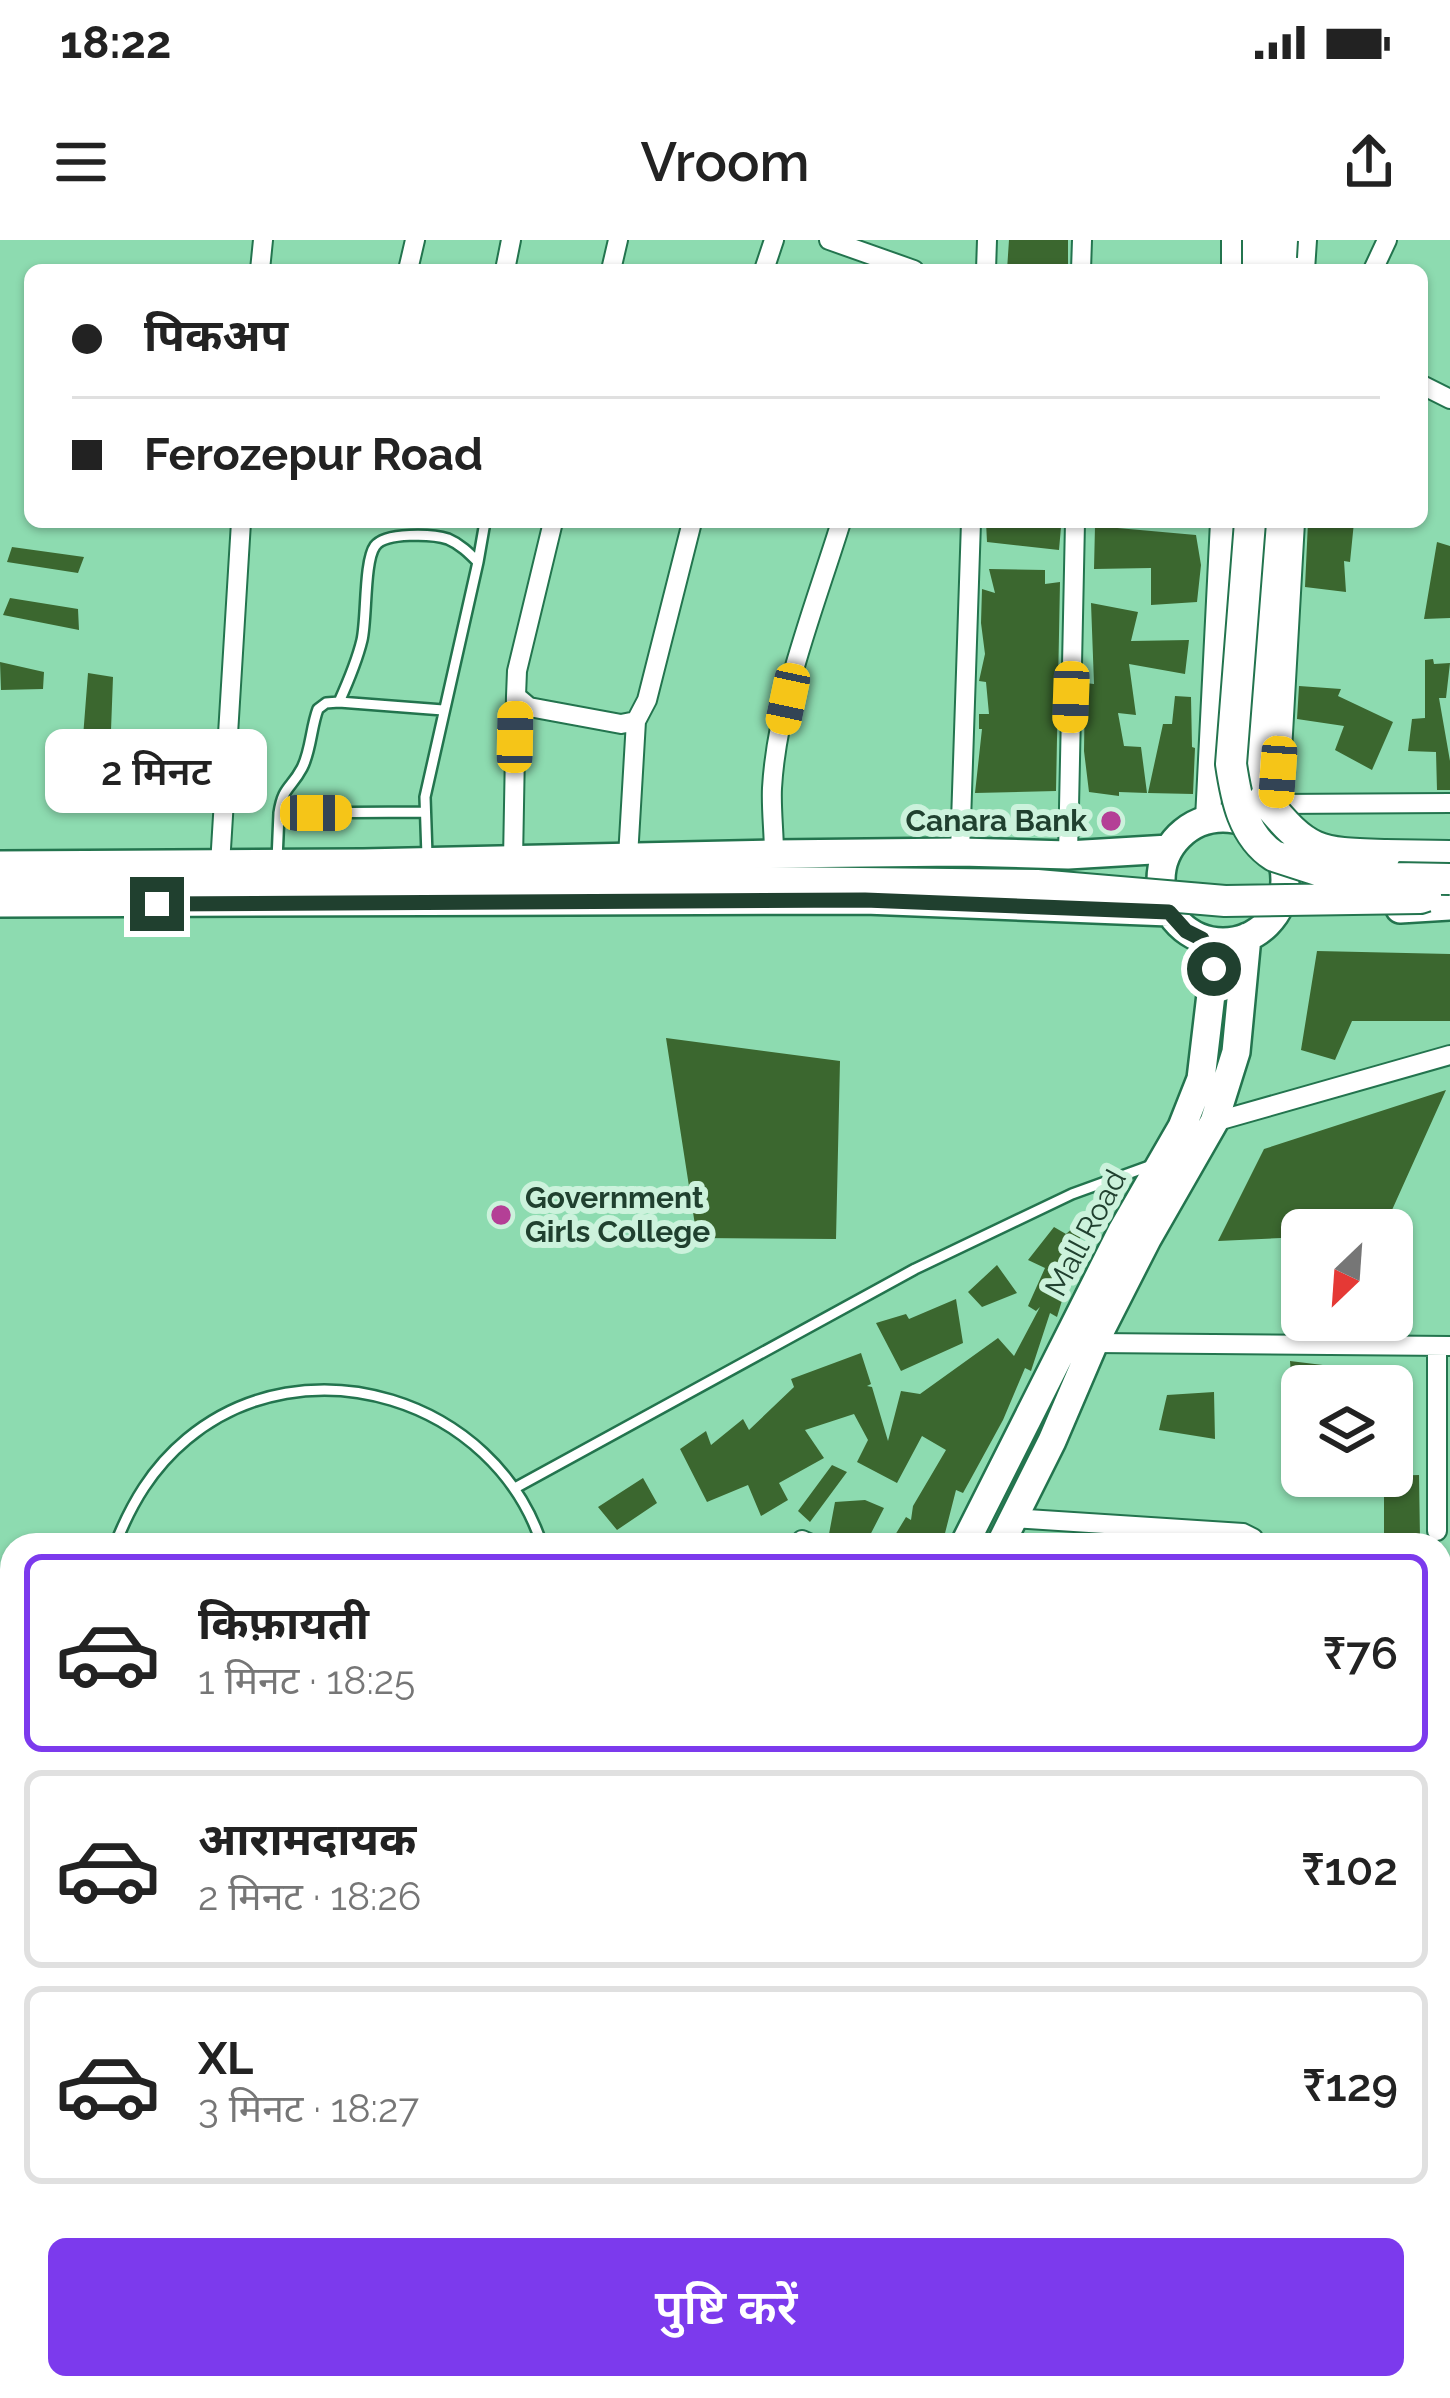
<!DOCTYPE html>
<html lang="hi">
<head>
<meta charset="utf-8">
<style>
  :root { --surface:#fff; --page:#f2f2f2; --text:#222; --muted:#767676; --line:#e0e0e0; --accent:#7c3aed }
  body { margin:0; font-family:Raleway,"Noto Sans Devanagari",sans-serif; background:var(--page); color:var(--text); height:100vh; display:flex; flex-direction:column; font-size:45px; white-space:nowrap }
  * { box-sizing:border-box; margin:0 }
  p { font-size:39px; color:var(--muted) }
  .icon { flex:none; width:66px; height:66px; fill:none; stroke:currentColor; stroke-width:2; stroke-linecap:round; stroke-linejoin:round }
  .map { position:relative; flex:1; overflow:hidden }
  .details { position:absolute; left:0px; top:1293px; width:1452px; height:867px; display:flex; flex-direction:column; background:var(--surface); border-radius:36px 36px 0 0; box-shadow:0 3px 9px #0004 }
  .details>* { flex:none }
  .top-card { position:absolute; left:24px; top:24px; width:1404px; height:264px; border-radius:18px; box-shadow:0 3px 9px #0004; display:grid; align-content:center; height:264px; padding:0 48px; background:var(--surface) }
  .needle { width:78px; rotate:205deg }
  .fabs { position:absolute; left:1281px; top:969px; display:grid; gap:24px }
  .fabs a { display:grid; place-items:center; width:132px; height:132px; border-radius:18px; background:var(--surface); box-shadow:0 3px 9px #0004; font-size:60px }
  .end { position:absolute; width:54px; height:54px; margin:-27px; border:15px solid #20402f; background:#fff; box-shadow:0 0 0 6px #fff }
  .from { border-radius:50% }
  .bubble { position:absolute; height:84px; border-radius:18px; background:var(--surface); box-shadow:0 3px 9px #0004; font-size:39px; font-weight:600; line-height:84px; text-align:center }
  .car { position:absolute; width:36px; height:72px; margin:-36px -18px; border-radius:15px; box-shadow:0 0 9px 3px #0007; background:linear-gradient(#f5c518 24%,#345 0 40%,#f5c518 0 76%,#345 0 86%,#f5c518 0) }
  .top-card b { display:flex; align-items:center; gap:42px; height:114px; font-size:45px }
  .top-card b+b { border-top:3px solid var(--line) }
  .top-card i { width:30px; height:30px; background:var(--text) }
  ul { padding:21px 0 0; list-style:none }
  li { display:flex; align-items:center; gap:36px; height:198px; margin:0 24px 18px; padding:0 24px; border:6px solid var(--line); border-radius:18px }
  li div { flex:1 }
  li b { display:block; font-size:45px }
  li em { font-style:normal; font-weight:600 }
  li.current { border-color:var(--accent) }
  li>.icon { width:108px; height:108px; stroke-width:1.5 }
  .action { display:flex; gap:24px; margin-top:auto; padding:24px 48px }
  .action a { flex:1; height:138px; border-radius:18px; background:var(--accent); color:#fff; font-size:48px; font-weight:600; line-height:138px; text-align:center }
  .status { display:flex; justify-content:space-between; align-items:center; height:84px; padding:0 60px; background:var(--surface); direction:ltr }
  .status svg { height:33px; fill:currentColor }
  header { display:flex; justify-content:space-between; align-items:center; height:156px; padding:0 48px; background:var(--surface); font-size:54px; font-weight:600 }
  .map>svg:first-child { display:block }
  .green { fill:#daa2c7 }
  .building { fill:#3b672f }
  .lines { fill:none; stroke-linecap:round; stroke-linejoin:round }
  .service-casing { stroke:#23744e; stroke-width:14 }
  .minor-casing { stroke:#23744e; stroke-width:22 }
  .tertiary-casing { stroke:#23744e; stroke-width:28 }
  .secondary-casing { stroke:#23744e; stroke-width:32 }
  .primary-casing { stroke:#23744e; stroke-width:34 }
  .service { stroke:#fff; stroke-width:9 }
  .minor { stroke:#fff; stroke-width:18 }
  .tertiary { stroke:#fff; stroke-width:24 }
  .secondary { stroke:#fff; stroke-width:27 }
  .primary { stroke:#fff; stroke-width:30 }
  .primary-bridge-casing { stroke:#23744e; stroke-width:34; stroke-linecap:butt }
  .primary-bridge { stroke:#fff; stroke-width:30 }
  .route { stroke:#20402f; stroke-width:15 }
  .poi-dot { fill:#b43f96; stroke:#ccf2dc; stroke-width:4.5 }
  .labels { text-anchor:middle; stroke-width:12; stroke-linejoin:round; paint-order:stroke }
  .poi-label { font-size:30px; font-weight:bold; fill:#20402f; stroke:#ccf2dc; text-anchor:end }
  .street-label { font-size:30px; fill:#20402f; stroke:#ccf2dc }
</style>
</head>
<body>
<div class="status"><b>18:22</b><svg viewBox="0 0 49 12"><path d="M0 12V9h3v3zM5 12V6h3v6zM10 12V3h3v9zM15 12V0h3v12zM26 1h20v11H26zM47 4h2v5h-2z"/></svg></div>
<header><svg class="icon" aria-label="menu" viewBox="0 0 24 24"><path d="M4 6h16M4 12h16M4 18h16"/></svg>Vroom<svg class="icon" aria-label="share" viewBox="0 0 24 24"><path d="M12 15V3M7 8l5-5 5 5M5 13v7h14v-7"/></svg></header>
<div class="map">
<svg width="1450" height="2158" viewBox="0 0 1450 2158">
  <rect width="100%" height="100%" fill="#8ddbb0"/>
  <path class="green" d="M 9,1531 L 12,1550 L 12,1978 L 7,1989 L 12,1993 L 12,2148 L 139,2148 L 134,2158 L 0,2158 L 0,1532 Z"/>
  <path class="building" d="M 1009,0 L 1068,0 L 1068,30 L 1007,30 Z
    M 986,282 L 1018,282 L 1027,283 L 1026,285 L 1061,287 L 1059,310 L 987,302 Z
    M 1308,282 L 1354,282 L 1350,322 L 1344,321 L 1346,352 L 1305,347 Z
    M 1095,286 L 1196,295 L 1201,325 L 1197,362 L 1151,365 L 1151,328 L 1094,329 Z
    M 1437,302 L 1450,306 L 1450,378 L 1424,379 Z
    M 12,307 L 84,317 L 78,333 L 7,322 Z
    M 989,329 L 1045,330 L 1045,344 L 1060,342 L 1056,551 L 975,553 L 982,489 L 979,489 L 979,474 L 989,474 L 986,442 L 979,441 L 985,414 L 981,383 L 982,349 L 995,353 Z
    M 10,358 L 78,369 L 79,390 L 3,375 Z
    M 1091,363 L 1138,372 L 1131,401 L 1189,400 L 1185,434 L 1129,424 L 1136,475 L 1118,473 L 1124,506 L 1141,507 L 1147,553 L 1119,552 L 1119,556 L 1089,552 L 1084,511 L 1085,443 L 1094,444 Z
    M 1433,419 L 1434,424 L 1450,423 L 1446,458 L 1439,458 L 1450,521 L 1450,550 L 1437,550 L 1436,512 L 1408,511 L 1412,479 L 1425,478 L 1425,420 Z
    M 0,422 L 44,432 L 43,449 L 1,450 Z
    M 88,433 L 113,437 L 110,517 L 82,510 Z
    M 1299,446 L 1341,449 L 1338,456 L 1393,482 L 1372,530 L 1335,510 L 1344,486 L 1297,479 Z
    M 1175,456 L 1191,457 L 1192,507 L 1195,508 L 1193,554 L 1148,553 L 1163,484 L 1172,484 Z
    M 1317,711 L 1450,714 L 1450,781 L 1352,781 L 1335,820 L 1301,810 Z
    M 666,798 L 840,821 L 836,999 L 697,998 Z
    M 1446,850 L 1383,990 L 1302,990 L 1302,997 L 1218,1001 L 1264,909 Z
    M 1101,963 L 1116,966 L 1101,992 L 1088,985 L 1050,1047 L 1064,1054 L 1057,1077 L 1050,1073 L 1031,1131 L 1025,1128 L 1003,1180 L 974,1233 L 963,1253 L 956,1250 L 942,1305 L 889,1305 L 906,1277 L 911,1280 L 913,1266 L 946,1210 L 922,1196 L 897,1243 L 857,1222 L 868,1200 L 854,1174 L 805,1190 L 824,1218 L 779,1243 L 788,1260 L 761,1276 L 748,1245 L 707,1262 L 680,1209 L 706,1191 L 711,1205 L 743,1179 L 749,1190 L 794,1147 L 791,1139 L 861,1113 L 871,1144 L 867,1146 L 872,1147 L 888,1201 L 901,1151 L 920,1154 L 998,1098 L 1014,1116 L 1040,1067 L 1036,1071 L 1028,1066 L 1045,1028 L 1028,1020 L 1054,987 L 1066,994 Z
    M 997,1025 L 1017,1053 L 982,1067 L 968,1052 Z
    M 956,1059 L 963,1103 L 901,1131 L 876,1083 L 906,1074 L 909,1079 Z
    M 1290,1121 L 1331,1126 L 1331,1146 L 1292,1146 Z
    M 1214,1152 L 1215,1199 L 1159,1190 L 1167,1155 Z
    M 832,1225 L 847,1232 L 810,1282 L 798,1271 Z
    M 1419,1235 L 1420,1298 L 1384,1297 L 1384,1236 Z
    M 643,1238 L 657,1263 L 617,1290 L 598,1267 Z
    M 865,1260 L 884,1268 L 865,1305 L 851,1305 L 829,1294 L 835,1262 Z"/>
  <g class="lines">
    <g class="service-casing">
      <path id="service" d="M 478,322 L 485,282
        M 339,462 L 443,470
        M 279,573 C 283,546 291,549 302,528 C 311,511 311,487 318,469 L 326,463 L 339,462 C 348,442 357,421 362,400 C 367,378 364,321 375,306 C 385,292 433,294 448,299 C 460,304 469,313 478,322 L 425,557 L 427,616
        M 277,620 L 279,573 L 425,572
        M 515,1248 L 915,1029 L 1072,954 L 1152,925
        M 115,1305 C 131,1264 152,1228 187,1199 C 306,1100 495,1159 542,1305
        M 355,2158 L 359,2148"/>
    </g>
    <g class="minor-casing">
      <path id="minor" d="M 829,0 L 914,30
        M 260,30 L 263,0
        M 408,30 L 415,0
        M 505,30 L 511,0
        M 611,30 L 618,0
        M 764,30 L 774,0
        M 986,30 L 987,0
        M 1081,30 L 1082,0
        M 1373,30 L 1387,0
        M 1422,145 L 1450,159
        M 553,282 L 517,431 L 516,456 L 529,467 L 621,484 L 636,481 L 647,460 L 692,282
        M 1276,564 L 1450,563
        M 960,612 L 971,282
        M 774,614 C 774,592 771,569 772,548 C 777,460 815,366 841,282
        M 1068,615 L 1075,282
        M 628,617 L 636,481
        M 513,620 L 516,456
        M 220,625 L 241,282
        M 1214,882 L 1450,815
        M 1094,1103 L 1450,1106
        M 1437,1106 L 1437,1291
        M 1013,1278 L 1243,1293 L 1253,1298 L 1254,1305
        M 802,1300 L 813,1305
        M 1440,1390 L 1450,1394
        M 1440,1440 L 1450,1428
        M 1440,1692 L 1450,1681
        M 1440,2022 L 1450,2012
        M 1440,2139 L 1450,2155
        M 1120,2148 L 1131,2158
        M 1338,2148 L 1341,2158"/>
    </g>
    <g class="tertiary-casing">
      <path id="tertiary" d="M 1234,30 L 1234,0
        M 1302,30 L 1304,0
        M 1208,579 L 1223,282
        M 1267,596 L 1276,564 L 1292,282"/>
    </g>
    <g class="secondary-casing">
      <path id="secondary" d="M1161 640a62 62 0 1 1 124 0a62 62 0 1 1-124 0Z
        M 0,625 L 363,623 L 774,614 L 960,612 L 1068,615 L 1169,609
        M 0,663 L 865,660 L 1169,672
        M 1400,669 L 1450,666
        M 964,1305 L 1122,991 L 1182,887 L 1201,839 L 1214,729 L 1202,699
        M 1000,1305 L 1052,1201 L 1094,1103 L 1147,999 L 1214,882 L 1236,812 L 1247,697
        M 550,2158 L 555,2148
        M 586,2158 L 591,2148"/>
    </g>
    <g class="primary-casing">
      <path id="primary" d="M 1264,559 L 1262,551 L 1263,418 L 1273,282
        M 1385,615 L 1450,616
        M 0,648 L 770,642 L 1037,645"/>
    </g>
    <use href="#service" class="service"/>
    <use href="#minor" class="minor"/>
    <use href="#tertiary" class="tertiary"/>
    <use href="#secondary" class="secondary"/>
    <use href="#primary" class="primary"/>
    <g class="primary-bridge-casing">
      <path id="primary-bridge" d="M 1281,17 L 1282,0
        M 1258,28 L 1258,0
        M 1250,282 L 1231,524 C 1236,558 1243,596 1274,616 L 1339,637 L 1450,639
        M 1264,559 C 1308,613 1317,613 1385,615
        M 1037,645 L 1225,661 L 1420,658 L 1426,656"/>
    </g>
    <use href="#primary-bridge" class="primary-bridge"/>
  </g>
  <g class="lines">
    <path class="route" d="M 157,664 L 865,660 L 1169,672 L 1186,691 L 1202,699 L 1214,729"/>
  </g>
  <g class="poi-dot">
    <circle cx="1111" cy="581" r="12"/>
    <circle cx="501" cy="975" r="12"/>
  </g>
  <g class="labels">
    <g class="poi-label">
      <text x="1087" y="591">Canara Bank</text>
      <text x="525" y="968" text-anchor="start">Government<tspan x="525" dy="34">Girls College</tspan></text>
    </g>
    <g class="street-label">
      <text transform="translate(1086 993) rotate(-62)" y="10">Mall Road</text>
    </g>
  </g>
</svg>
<div class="fabs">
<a><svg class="needle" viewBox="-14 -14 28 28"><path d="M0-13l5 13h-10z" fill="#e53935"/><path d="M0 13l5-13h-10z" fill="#767676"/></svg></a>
<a><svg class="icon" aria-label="layers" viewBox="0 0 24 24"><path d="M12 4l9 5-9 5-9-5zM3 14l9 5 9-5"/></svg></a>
</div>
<i class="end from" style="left:1214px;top:729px"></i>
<i class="end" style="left:157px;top:664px"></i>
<div class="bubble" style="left:45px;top:489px;width:222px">2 मिनट</div>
<i class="car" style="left:1071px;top:457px;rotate:182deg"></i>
<i class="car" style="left:788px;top:459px;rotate:192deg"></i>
<i class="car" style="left:515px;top:497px;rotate:1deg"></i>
<i class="car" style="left:1278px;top:532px;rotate:184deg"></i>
<i class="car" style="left:316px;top:573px;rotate:90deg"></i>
<div class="top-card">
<b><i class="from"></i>पिकअप</b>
<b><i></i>Ferozepur Road</b>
</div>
<section class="details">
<ul>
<li class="current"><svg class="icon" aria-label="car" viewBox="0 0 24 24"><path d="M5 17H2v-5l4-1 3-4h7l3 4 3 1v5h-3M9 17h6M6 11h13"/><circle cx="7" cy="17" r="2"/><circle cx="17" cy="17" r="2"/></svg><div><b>किफ़ायती</b><p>1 मिनट · 18:25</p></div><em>₹76</em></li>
<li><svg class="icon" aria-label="car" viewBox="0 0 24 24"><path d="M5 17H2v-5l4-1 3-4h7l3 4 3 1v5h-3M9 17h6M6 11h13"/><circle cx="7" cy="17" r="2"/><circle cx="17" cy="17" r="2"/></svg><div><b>आरामदायक</b><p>2 मिनट · 18:26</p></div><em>₹102</em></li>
<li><svg class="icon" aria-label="car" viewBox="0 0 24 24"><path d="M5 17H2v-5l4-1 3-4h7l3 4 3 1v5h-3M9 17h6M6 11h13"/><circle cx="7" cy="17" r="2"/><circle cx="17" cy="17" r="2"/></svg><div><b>XL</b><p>3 मिनट · 18:27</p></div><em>₹129</em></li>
</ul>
<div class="action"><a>पुष्टि करें</a></div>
</section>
</div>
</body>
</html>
